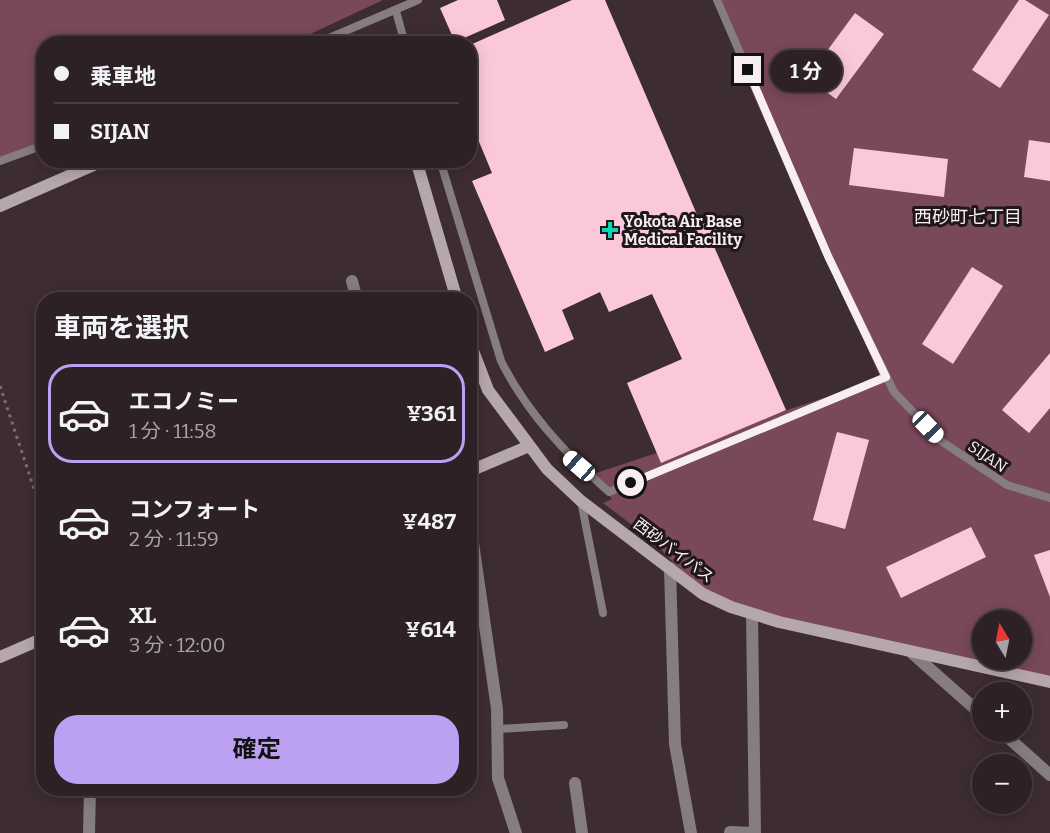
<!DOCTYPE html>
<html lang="ja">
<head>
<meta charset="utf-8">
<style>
  :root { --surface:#2e2126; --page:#3a2e32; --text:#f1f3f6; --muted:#a7a3a7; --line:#493e43; --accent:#bca0f2 }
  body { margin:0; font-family:Bitter,"Noto Sans JP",serif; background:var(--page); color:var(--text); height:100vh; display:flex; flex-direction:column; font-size:22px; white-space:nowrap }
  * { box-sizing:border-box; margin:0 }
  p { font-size:20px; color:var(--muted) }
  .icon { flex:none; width:33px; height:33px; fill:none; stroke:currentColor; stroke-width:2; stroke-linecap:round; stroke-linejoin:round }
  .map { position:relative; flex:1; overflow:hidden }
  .details { position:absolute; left:36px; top:292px; width:441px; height:504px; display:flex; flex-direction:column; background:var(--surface); border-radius:24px; box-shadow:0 3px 15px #0003,0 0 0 2px var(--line) }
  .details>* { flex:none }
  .banner { position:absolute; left:36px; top:36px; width:441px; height:132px; border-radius:24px; box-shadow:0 3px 15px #0003,0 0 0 2px var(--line); display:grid; align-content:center; height:132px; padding:0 18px; background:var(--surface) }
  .needle { width:39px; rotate:350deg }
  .controls { position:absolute; left:972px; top:610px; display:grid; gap:12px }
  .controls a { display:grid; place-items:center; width:60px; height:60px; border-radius:50%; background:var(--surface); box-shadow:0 3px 15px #0003,0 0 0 2px var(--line); font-size:30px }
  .end { position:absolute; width:27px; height:27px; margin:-14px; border:8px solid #f8edf0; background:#111; box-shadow:0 0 0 3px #111 }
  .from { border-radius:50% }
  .bubble { position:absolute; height:42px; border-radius:21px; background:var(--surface); box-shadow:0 3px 15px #0003,0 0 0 2px var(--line); font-size:20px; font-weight:700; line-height:42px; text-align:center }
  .car { position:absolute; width:18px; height:36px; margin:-18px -9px; border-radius:8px; box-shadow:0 0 4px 2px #0007; background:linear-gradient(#fff 24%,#345 0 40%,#fff 0 76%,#345 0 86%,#fff 0) }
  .banner b { display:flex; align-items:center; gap:21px; height:57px; font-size:22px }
  .banner b+b { border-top:2px solid var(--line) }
  .banner i { width:15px; height:15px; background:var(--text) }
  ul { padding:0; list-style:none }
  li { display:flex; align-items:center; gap:18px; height:99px; margin:0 12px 9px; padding:0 6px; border:3px solid transparent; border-radius:24px }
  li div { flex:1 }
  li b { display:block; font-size:22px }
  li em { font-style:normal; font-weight:700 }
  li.on { border-color:var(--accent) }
  li>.icon { width:54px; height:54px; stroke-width:1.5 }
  h2 { padding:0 18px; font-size:27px; line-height:72px }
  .action { display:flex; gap:12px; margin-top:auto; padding:12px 18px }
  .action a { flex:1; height:69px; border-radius:24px; background:var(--accent); color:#111; font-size:24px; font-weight:700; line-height:69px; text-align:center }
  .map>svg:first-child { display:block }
  .green { fill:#79485a; fill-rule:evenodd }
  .building { fill:#fbc8d9 }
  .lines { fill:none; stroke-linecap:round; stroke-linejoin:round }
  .path { stroke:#7c6d72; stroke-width:3; stroke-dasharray:3 4.5; stroke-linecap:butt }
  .lane { stroke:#867d80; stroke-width:8 }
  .street { stroke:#867d80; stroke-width:12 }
  .secondary { stroke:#b6a7ac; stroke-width:12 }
  .route { stroke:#f8edf0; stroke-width:8 }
  .poi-dot { fill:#0ad5b5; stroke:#1f1719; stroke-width:2 }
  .labels { text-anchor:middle; stroke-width:6; stroke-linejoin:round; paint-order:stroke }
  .poi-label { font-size:16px; font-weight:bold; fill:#f8edf0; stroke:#1f1719; text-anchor:start }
  .street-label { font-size:16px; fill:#f8edf0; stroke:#1f1719 }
  .neighbourhood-label { font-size:18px; fill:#f8edf0; stroke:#1f1719 }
</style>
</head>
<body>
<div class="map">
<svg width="1050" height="833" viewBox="0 0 1050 833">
  <rect width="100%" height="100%" fill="#3d2c32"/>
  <path class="green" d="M 0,0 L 383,0 L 291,43 L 44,44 L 43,144 L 0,161 Z
    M 715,0 L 1050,0 L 1050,682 L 764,618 L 703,594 L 652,540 L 603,503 L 612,499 L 590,475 L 881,379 ZM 982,621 L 1022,621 L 1022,660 L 982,660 Z"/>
  <path class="building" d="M 458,0 L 497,0 L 505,20 L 455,42 L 440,8 Z
    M 572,0 L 605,0 L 701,224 L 721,216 L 729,235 L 712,242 L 786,410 L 661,463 L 627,383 L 682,359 L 652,294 L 609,312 L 600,292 L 562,310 L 574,339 L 545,352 L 472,181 L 492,173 L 470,120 L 470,45 Z
    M 1019,0 L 1025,0 L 1049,15 L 1000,88 L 972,70 Z
    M 855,13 L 884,34 L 836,99 L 807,78 Z
    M 1029,140 L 1050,143 L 1050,181 L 1024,177 Z
    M 854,148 L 948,159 L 944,197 L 849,185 Z
    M 972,267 L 1003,286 L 953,364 L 922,344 Z
    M 1050,353 L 1050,408 L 1029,433 L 1002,410 Z
    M 837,432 L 869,440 L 845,529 L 813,520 Z
    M 971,527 L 986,557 L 901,598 L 886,567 Z
    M 1050,550 L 1050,597 L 1034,555 Z"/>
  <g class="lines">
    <path class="path" d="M 0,386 L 44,519"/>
    <path class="lane" d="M 717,0 L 828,256 L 894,392 L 941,441 L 1007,485 L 1050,498
      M 396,11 L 405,44
      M 315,44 L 418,0
      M 440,160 L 501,361 C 527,413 566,454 609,492 L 886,377
      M 0,161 L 44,145
      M 581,501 L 603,613
      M 499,729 L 564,725"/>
    <path class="street" d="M 352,281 L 357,300
      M 470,522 L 497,709 L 498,778 L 516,833
      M 670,568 L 675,744 L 691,833
      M 752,614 L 755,833
      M 912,653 L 982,715
      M 1002,732 L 1050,775
      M 575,783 L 582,833
      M 730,832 L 754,833
      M 89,833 L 90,789"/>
    <path class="secondary" d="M 416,160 L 457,300
      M 0,206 L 105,160
      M 470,343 L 488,390 L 547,469 L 581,501 L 703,594 L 731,607 L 779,622 L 1050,682
      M 470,471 L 529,446
      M 0,657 L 44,638"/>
  </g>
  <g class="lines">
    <path class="route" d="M 631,483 L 886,377 L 828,256 L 748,70"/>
  </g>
  <path class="poi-dot" d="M607 221h6v6h6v6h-6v6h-6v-6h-6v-6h6z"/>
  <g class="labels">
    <g class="poi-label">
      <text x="624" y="227">Yokota Air Base<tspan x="624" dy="18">Medical Facility</tspan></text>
    </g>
    <g class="street-label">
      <text transform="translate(988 456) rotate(34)" y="6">SIJAN</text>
      <text transform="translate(674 550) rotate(37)" y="6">西砂バイパス</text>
    </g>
    <g class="neighbourhood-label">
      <text x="968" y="223">西砂町七丁目</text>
    </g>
  </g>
</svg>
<div class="controls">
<a><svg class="needle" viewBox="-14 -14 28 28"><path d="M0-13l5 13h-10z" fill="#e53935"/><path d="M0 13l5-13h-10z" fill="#a7a3a7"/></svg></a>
<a>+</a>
<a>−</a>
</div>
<i class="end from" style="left:631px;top:483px"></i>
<i class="end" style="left:748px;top:70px"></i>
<div class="bubble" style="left:770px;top:50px;width:72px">1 分</div>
<i class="car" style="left:928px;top:427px;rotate:136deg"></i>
<i class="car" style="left:579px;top:466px;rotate:311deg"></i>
<div class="banner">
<b><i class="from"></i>乗車地</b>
<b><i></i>SIJAN</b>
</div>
<section class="details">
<h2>車両を選択</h2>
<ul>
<li class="on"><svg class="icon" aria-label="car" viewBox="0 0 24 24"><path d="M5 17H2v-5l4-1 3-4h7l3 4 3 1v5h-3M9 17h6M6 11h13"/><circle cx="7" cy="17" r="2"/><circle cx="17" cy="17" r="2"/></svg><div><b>エコノミー</b><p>1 分 · 11:58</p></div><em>¥361</em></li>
<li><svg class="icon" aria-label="car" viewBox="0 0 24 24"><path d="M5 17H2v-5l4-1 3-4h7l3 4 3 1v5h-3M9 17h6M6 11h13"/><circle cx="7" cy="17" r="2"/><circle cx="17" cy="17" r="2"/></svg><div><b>コンフォート</b><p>2 分 · 11:59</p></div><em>¥487</em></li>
<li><svg class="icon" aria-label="car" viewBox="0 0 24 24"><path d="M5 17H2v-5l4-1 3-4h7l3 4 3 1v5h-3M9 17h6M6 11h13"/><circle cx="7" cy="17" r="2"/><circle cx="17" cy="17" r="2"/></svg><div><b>XL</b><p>3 分 · 12:00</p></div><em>¥614</em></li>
</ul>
<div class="action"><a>確定</a></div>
</section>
</div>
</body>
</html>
